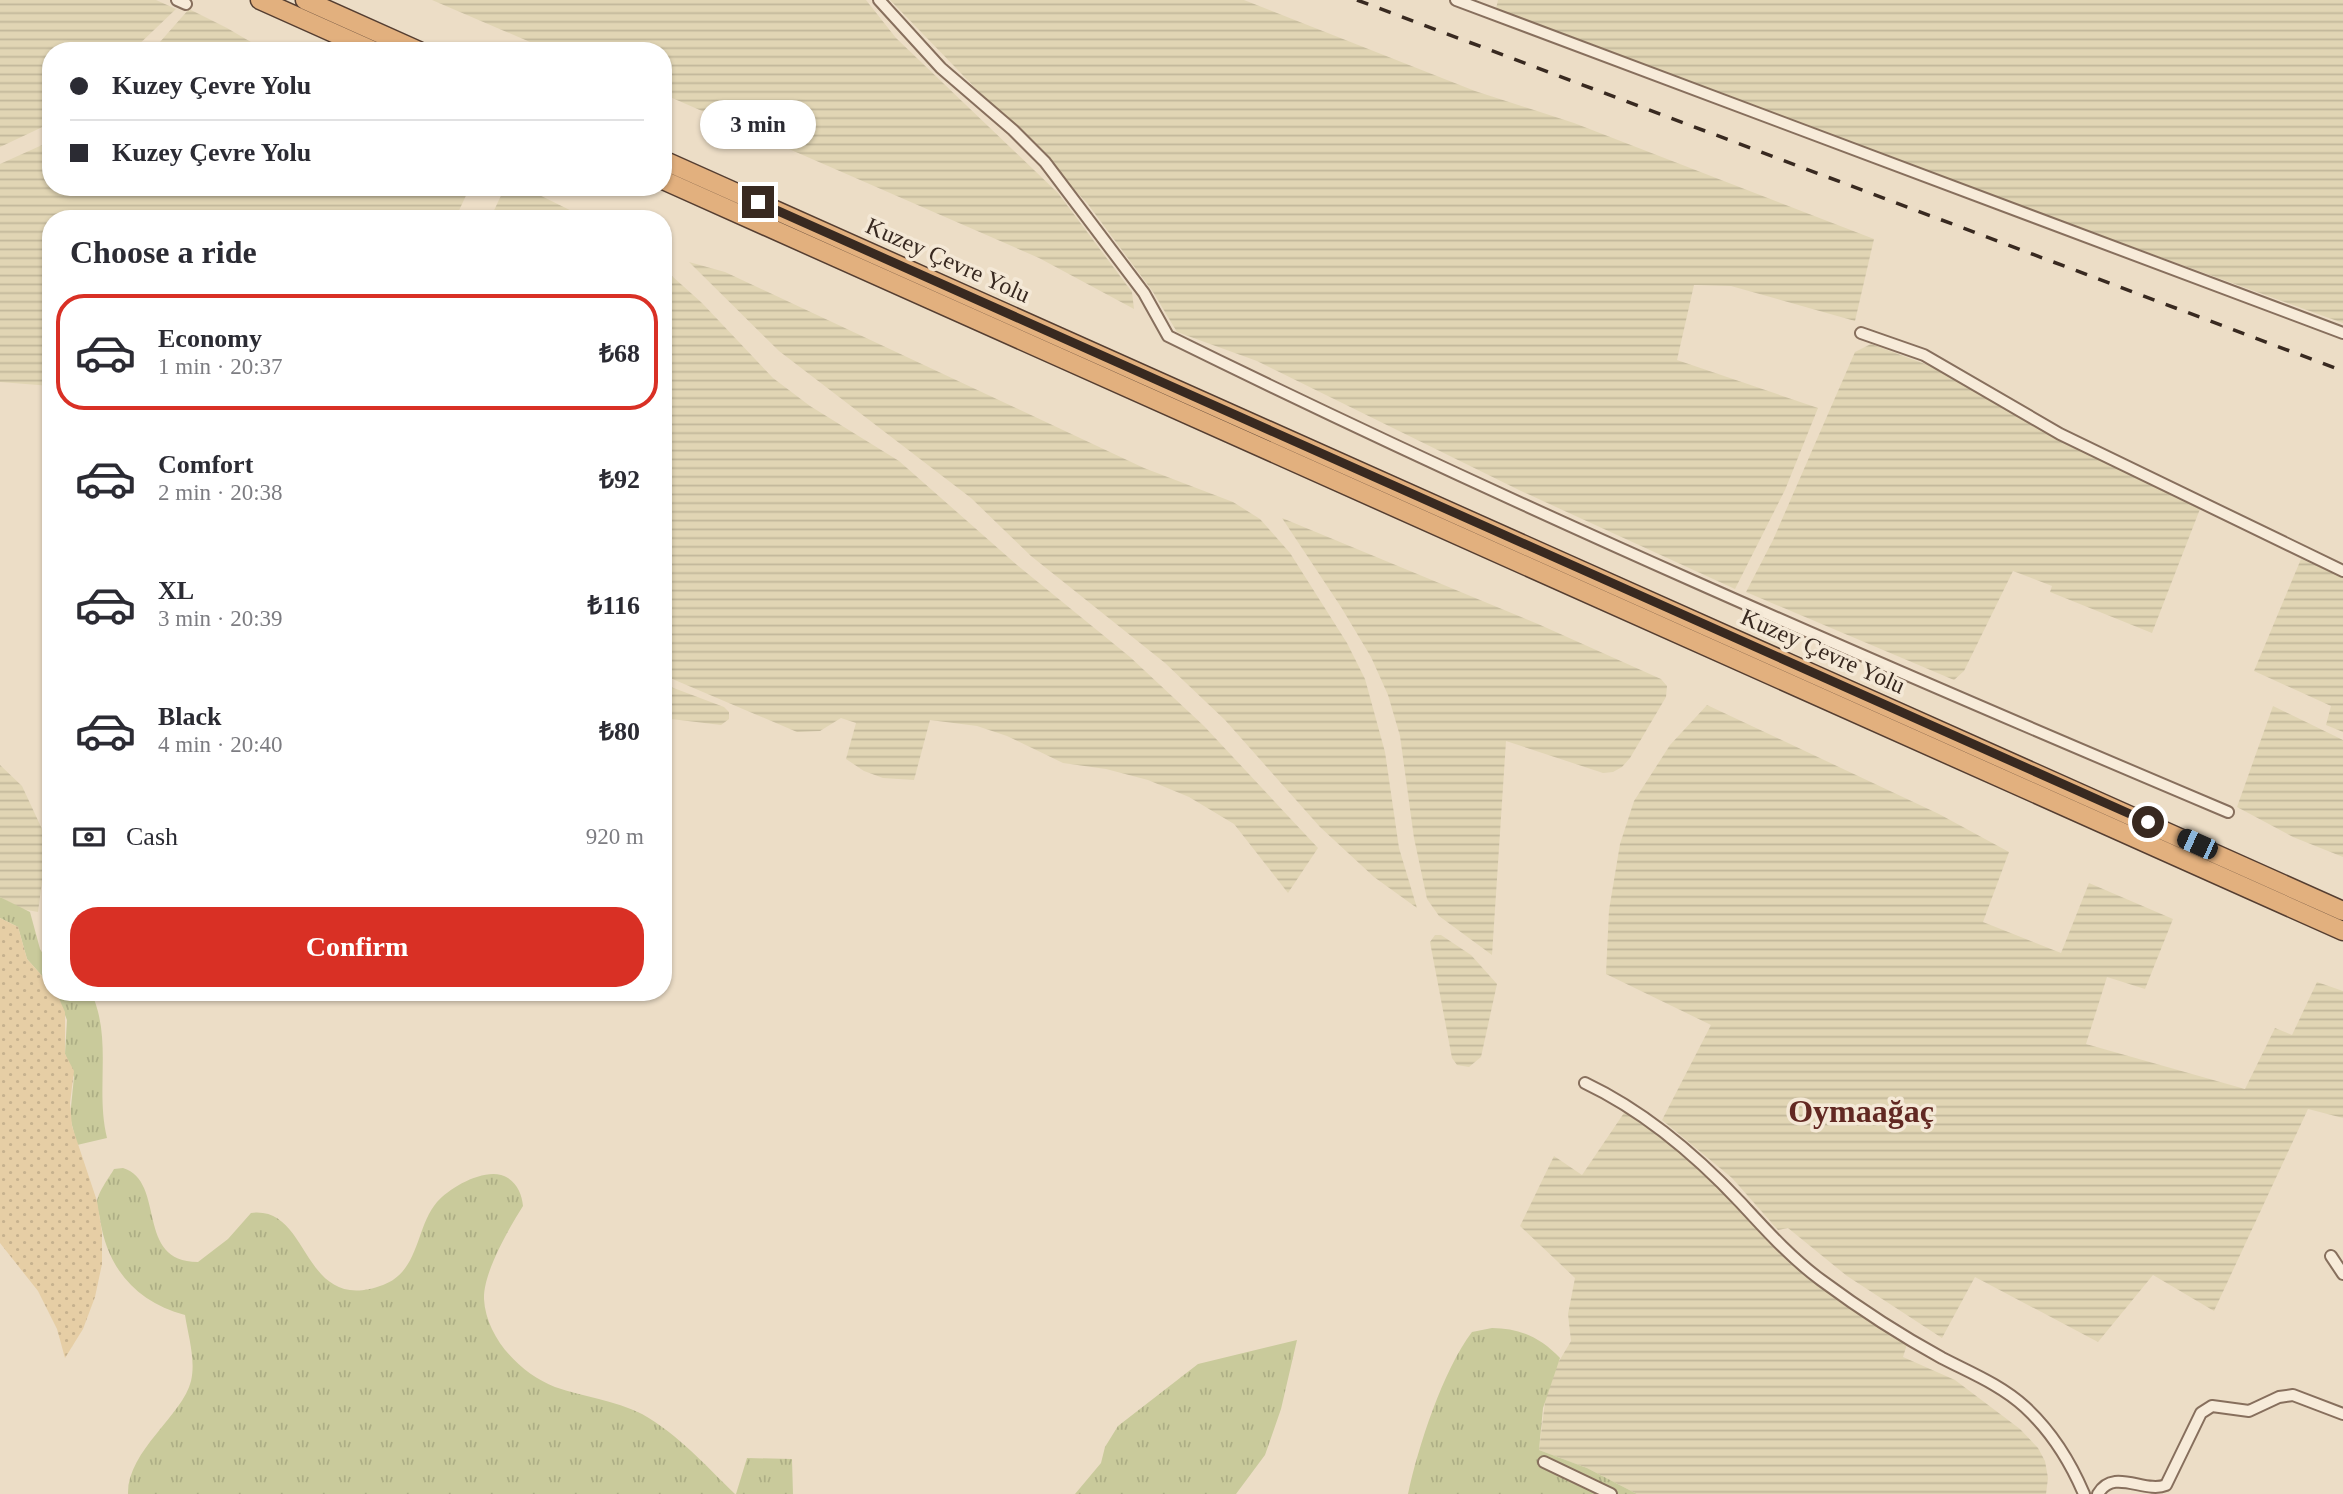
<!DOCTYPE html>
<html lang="en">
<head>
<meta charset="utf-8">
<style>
  :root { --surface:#fff; --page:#f2f2f3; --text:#2b2b33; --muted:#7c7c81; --line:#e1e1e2; --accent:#d93025 }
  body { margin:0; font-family:Georgia,serif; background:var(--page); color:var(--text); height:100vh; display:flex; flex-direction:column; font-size:26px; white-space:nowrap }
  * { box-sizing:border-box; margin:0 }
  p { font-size:23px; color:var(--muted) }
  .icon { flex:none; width:38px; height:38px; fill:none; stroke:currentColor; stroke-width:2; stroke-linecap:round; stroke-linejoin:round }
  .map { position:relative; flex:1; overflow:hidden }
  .side { position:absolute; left:42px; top:210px; width:630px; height:791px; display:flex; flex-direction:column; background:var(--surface); border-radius:28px; box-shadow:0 2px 5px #0004 }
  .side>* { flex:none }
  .top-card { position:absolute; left:42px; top:42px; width:630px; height:154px; border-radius:28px; box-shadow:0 2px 5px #0004; display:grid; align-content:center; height:154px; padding:0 28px; background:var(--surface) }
  .end { position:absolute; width:32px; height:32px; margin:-16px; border:9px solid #382920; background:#fff; box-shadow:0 0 0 4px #fff }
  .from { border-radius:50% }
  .bubble { position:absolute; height:49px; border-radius:24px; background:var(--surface); box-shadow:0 2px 5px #0004; font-size:23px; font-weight:700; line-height:49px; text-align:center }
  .car { position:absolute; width:21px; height:42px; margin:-21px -10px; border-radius:9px; box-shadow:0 0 5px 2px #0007; background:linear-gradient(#222 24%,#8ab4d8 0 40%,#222 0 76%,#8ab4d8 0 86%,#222 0) }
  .top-card b { display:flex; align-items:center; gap:24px; height:66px; font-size:26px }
  .top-card b+b { border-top:2px solid var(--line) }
  .top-card i { width:18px; height:18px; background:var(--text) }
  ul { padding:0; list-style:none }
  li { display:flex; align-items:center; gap:21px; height:116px; margin:0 14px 10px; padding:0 14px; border:4px solid transparent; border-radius:28px }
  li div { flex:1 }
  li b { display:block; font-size:26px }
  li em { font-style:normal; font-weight:700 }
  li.on { border-color:var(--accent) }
  li>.icon { width:63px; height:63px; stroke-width:1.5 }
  h2 { padding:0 28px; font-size:32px; line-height:84px }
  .pay { display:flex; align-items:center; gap:18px; height:77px; padding:0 28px; font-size:26px }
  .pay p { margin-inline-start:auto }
  .action { display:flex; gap:14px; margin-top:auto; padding:14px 28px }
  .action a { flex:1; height:80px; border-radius:28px; background:var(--accent); color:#fff; font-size:28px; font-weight:700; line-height:80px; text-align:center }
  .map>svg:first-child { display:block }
  .farmland { fill:url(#farmland-rules) }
  .grass { fill:url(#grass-tufts) }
  .sand { fill:url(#sand-dots) }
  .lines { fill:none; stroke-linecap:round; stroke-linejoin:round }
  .minor-casing { stroke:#876f5d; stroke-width:14 }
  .trunk-casing { stroke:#553e31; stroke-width:21 }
  .minor { stroke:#f7ebd9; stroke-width:10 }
  .trunk { stroke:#e2b07e; stroke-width:18 }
  .rail { stroke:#382920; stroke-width:3.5; stroke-dasharray:12 12; stroke-linecap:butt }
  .route { stroke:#382920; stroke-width:9 }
  .labels { text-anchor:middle; stroke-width:7; stroke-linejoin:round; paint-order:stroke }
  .street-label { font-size:24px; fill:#382920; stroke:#f4e8d6 }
  .district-label { font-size:32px; font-weight:bold; fill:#622822; stroke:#f4e8d6 }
</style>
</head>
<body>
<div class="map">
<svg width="2343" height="1494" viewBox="0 0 2343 1494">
  <defs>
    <pattern id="farmland-rules" width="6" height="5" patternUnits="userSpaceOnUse" patternTransform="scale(1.75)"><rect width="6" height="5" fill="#e1d5b4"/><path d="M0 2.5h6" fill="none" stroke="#c2b79a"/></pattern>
    <pattern id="grass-tufts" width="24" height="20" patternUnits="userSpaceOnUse" patternTransform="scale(1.75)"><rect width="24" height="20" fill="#c9ca9b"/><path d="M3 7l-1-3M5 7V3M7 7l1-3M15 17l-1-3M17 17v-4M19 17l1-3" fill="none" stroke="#adae85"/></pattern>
    <pattern id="sand-dots" width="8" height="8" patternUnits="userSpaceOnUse" patternTransform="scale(1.75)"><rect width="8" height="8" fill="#e6cea5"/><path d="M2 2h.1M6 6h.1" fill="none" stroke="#c6b18e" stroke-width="1.8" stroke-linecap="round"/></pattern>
  </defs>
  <rect width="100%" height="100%" fill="#ecddc6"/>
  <path class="farmland" d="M 0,0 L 156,0 L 176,9 L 132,51 L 51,51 L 51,123 L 0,147 Z
    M 432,0 L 866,0 L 896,38 L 1058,193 L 1132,292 L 1134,309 L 1039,258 L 663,94 L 663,51 L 551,51 Z
    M 890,0 L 1244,0 L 1475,91 L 1574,123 L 1874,239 L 1855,321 L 1731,286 L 1694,285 L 1677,360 L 1818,408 L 1785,490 L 1735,589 L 1521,491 L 1257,361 L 1177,332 L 1153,292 L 1087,203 Z
    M 1498,0 L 2343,0 L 2343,323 L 2013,204 L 1496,9 Z
    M 189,9 L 227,28 L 266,51 L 152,51 Z
    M 51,141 L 51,187 L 470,187 L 455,219 L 51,219 L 51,386 L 0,382 L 0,164 Z
    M 505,187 L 523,187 L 588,219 L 490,219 Z
    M 689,262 L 725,272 L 1144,468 L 1233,502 L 1260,519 L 1290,553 L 1347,643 L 1365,679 L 1385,752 L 1399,848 L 1417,908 L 1374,877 L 1320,827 L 1225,720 L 1165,663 L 1031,556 L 971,498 L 779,351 Z
    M 663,268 L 702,303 L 773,378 L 810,406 L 899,461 L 1017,565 L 1130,657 L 1204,726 L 1318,848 L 1288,893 L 1234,824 L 1189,797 L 1148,780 L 1106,769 L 1063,763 L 1007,736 L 977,726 L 930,720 L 914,780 L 883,778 L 864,771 L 846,759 L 856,723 L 841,718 L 820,731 L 797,732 L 663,675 Z
    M 1871,344 L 1944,371 L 2059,440 L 2200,509 L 2152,633 L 2050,592 L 2052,586 L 2013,571 L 1964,671 L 1954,680 L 1746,592 L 1773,540 L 1855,352 Z
    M 1282,518 L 1538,624 L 1661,679 L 1667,686 L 1666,697 L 1630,758 L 1622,767 L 1613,772 L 1603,773 L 1506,741 L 1492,955 L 1439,916 L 1427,899 L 1414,838 L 1400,736 L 1388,695 L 1371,657 L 1341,607 Z
    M 2301,559 L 2343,576 L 2343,732 L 2326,725 L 2331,706 L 2254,671 Z
    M 663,684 L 724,707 L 729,712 L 729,719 L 721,725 L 663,718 Z
    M 1707,705 L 1939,814 L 2009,852 L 1983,922 L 2061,953 L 2089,883 L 2173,919 L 2145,989 L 2107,977 L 2086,1044 L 2245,1089 L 2275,1028 L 2292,1035 L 2317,982 L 2343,991 L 2343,1118 L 2308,1109 L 2214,1311 L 2153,1275 L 2098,1342 L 1975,1277 L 1942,1338 L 1847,1276 L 1788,1228 L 1778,1230 L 1732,1178 L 1662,1120 L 1711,1025 L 1606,974 L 1609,910 L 1620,844 L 1634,801 L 1670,745 Z
    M 2273,706 L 2343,740 L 2343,857 L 2293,837 L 2237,807 Z
    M 0,765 L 22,786 L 42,829 L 46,851 L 38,912 L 22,909 L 0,897 Z
    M 1435,935 L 1441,935 L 1471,955 L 1497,984 L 1481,1057 L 1469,1067 L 1457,1065 L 1452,1058 L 1430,942 Z
    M 1626,1110 L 1695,1165 L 1771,1238 L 1909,1338 L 1903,1357 L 1955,1380 L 2020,1429 L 2038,1448 L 2045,1461 L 2048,1478 L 2046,1494 L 1637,1494 L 1587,1468 L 1539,1450 L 1546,1394 L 1555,1368 L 1571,1341 L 1568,1314 L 1575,1278 L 1520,1226 L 1554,1156 L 1582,1175 Z"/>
  <path class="grass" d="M 0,897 L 30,912 L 40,949 L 51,967 L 51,986 L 27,959 L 18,927 L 0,918 Z
    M 56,992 L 91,992 C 113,1039 95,1089 107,1138 L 77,1145 L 70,1117 L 74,1077 L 65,1054 L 67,1020 Z
    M 123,1168 C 167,1182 134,1262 198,1262 L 228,1239 L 251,1213 C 312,1205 300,1316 383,1285 C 420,1271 415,1228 437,1202 C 451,1186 489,1165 508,1178 C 518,1185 522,1195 523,1206 C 509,1228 483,1273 484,1299 C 486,1338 521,1374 555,1387 C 584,1397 614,1400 642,1414 C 679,1435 705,1465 735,1494 L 128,1494 C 127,1451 183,1415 191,1381 C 196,1360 188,1335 185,1315 C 136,1302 107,1268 100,1219 C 99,1214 97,1208 97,1203 C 97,1193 109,1178 114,1169 Z
    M 1492,1328 C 1520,1328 1541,1338 1560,1358 L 1543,1408 L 1539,1450 L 1587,1468 L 1637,1494 L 1408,1494 C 1418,1447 1443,1370 1472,1332 Z
    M 1297,1340 L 1281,1409 L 1265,1455 L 1236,1494 L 1075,1494 L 1101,1463 L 1105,1447 L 1118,1426 L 1198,1364 Z
    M 747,1458 L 792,1459 L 793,1494 L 736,1494 Z"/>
  <path class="sand" d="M 0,918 L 18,927 L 27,959 L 51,986 L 51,992 L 56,992 L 65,1012 L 65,1054 L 74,1071 L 70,1103 L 72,1126 L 97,1201 L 102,1232 L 102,1264 L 95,1297 L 83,1329 L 65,1358 L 57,1329 L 38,1291 L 0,1243 Z"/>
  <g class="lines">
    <g class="minor-casing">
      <path id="minor" d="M 177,0 L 186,4
        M 879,0 L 941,68 L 1013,130 L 1045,162 L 1144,293 L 1168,336 C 1515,507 1871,661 2228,812
        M 1456,0 L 2343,333
        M 1861,333 L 1924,355 L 2060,434 L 2343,571
        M 1585,1083 C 1644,1111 1696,1155 1741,1203 C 1766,1230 1791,1258 1821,1280 C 1860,1309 1900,1335 1942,1358 C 1971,1373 2001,1385 2025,1407 C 2051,1431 2070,1461 2084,1494
        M 2331,1256 L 2343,1274
        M 1544,1462 L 1611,1494
        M 2098,1494 C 2113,1467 2145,1494 2166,1485 L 2201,1413 L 2212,1406 L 2249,1411 L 2279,1397 L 2293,1395 L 2343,1414"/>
    </g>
    <g class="trunk-casing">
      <path id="trunk" d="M 260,0 L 374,51
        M 305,0 L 419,51
        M 663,160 L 2343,911
        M 663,180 L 2343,931"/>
    </g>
    <use href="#minor" class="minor"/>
    <use href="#trunk" class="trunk"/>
    <path class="rail" d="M 1357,0 L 2343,371"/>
  </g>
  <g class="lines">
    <path class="route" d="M 758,202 L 2148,822"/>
  </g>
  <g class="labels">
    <g class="street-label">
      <text transform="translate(948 260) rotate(24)" y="8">Kuzey Çevre Yolu</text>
      <text transform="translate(1823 651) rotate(24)" y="8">Kuzey Çevre Yolu</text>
    </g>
    <g class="district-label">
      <text x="1861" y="1122">Oymaağaç</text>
    </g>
  </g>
</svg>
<i class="end from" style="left:2148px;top:822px"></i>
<i class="end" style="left:758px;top:202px"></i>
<div class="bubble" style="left:700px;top:100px;width:116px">3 min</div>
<i class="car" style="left:2197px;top:844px;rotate:294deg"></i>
<div class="top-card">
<b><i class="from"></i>Kuzey Çevre Yolu</b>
<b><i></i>Kuzey Çevre Yolu</b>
</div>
<section class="side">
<h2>Choose a ride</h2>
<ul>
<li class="on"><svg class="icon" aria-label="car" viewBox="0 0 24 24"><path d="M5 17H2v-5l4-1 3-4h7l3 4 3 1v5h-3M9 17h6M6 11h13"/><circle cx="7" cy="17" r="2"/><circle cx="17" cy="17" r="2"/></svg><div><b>Economy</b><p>1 min · 20:37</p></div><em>₺68</em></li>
<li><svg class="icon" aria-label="car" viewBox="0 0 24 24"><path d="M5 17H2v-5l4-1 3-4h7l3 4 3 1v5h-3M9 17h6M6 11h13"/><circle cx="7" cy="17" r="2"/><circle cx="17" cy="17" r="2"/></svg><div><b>Comfort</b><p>2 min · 20:38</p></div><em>₺92</em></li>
<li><svg class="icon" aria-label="car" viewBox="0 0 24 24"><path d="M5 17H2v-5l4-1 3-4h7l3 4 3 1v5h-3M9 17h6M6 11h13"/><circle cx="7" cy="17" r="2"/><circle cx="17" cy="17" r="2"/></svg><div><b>XL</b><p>3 min · 20:39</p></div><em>₺116</em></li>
<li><svg class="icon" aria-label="car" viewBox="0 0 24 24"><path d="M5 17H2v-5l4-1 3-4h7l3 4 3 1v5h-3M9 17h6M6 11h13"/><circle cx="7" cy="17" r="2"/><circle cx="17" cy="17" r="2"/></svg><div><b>Black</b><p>4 min · 20:40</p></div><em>₺80</em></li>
</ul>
<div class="pay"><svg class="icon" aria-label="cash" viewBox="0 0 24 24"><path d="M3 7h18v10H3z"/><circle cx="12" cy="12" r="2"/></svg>Cash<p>920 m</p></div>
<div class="action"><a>Confirm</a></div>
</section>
</div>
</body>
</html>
